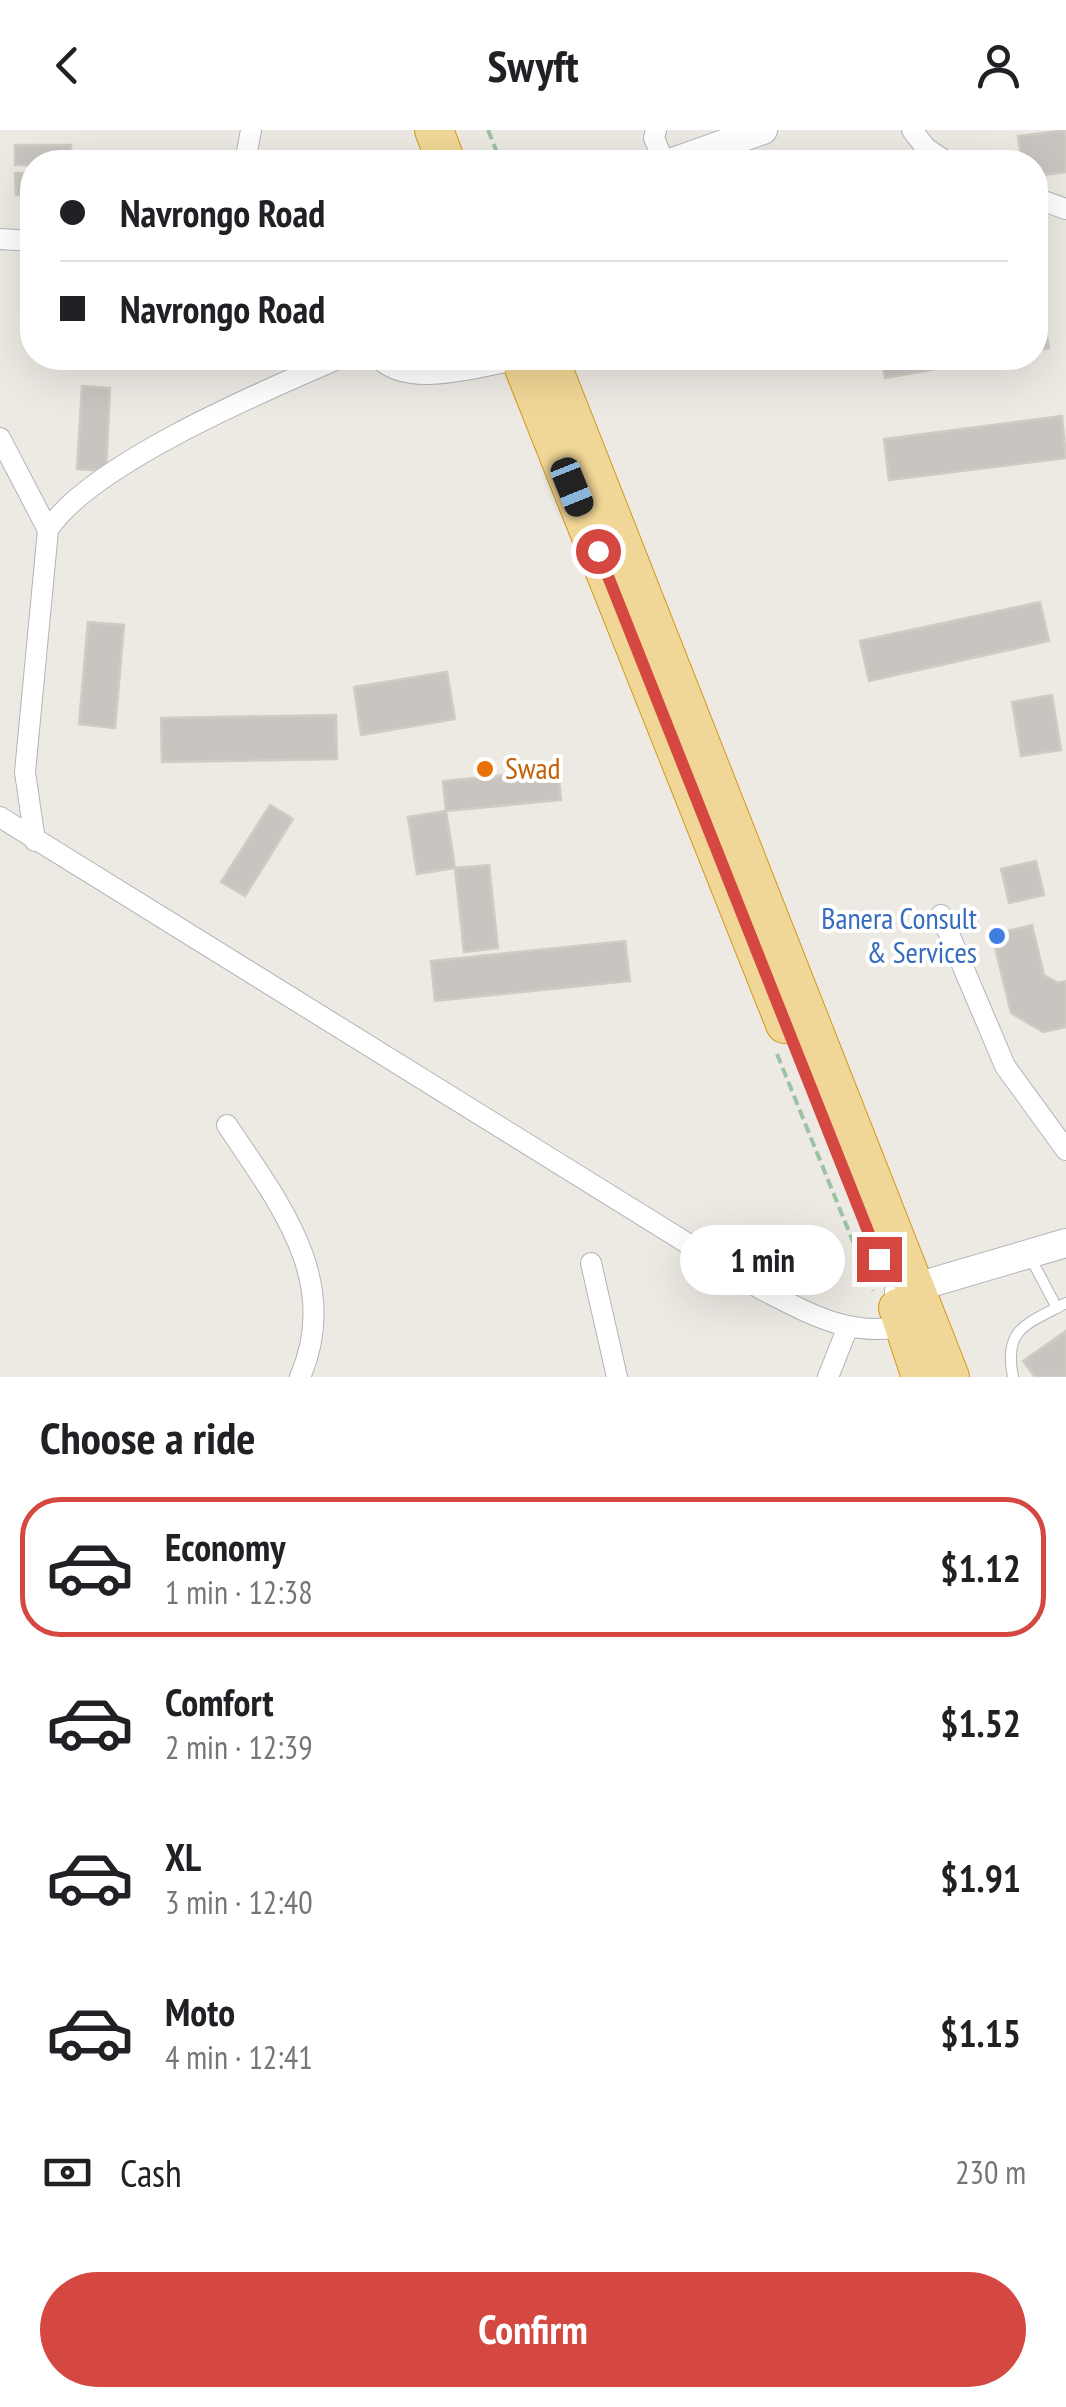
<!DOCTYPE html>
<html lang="en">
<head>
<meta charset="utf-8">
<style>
  :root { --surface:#fff; --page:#f2f2f2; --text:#202124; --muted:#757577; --line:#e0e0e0; --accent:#d54841 }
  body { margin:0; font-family:"PT Sans Narrow",sans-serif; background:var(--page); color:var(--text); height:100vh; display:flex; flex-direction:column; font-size:38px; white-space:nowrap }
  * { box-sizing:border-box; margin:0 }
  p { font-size:32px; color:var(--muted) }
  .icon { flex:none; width:55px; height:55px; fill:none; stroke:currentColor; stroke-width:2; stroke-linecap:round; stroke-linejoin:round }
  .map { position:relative; height:1247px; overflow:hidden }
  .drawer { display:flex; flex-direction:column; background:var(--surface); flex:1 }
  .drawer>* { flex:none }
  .banner { position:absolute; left:20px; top:20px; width:1028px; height:220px; border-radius:40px; box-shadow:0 10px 40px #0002; display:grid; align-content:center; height:220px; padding:0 40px; background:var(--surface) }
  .end { position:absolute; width:45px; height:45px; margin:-22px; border:12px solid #d54841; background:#fff; box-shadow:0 0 0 5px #fff }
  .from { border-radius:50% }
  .bubble { position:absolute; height:70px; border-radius:35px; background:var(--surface); box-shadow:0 10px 40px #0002; font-size:32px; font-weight:700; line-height:70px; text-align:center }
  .car { position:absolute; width:30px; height:60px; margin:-30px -15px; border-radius:12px; box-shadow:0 0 8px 2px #0007; background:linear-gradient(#222 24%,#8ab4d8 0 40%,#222 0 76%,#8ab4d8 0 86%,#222 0) }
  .banner b { display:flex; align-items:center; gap:35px; height:95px; font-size:38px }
  .banner b+b { border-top:2px solid var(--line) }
  .banner i { width:25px; height:25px; background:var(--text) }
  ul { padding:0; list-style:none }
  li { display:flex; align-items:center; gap:30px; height:140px; margin:0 20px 15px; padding:0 20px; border:5px solid transparent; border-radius:40px }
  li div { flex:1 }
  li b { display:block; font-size:38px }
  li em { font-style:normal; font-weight:700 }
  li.selected { border-color:var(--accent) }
  li>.icon { width:90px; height:90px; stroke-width:1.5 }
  h2 { padding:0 40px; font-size:45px; line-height:120px }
  .pay { display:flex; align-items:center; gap:25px; height:110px; padding:0 40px; font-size:38px }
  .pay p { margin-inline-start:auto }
  .cta { display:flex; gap:20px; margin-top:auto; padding:20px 40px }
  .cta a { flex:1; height:115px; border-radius:60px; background:var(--accent); color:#fff; font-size:40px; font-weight:700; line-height:115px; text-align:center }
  header { display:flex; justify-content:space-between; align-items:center; height:130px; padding:0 40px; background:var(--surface); font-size:45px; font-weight:700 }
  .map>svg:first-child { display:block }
  .building { fill:#c8c5c0; stroke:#d1ccc3; stroke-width:2.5 }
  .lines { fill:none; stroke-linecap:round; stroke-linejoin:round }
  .lane-casing { stroke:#b1b4b7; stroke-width:12 }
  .street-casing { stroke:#b1b4b7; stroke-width:22 }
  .secondary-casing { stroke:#b3b6ba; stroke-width:30 }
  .highway-casing { stroke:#d79619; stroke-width:40 }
  .path { stroke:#9dc2a6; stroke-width:4; stroke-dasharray:10 5; stroke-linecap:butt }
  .lane { stroke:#fff; stroke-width:10 }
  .street { stroke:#fff; stroke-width:20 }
  .secondary { stroke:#fff; stroke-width:28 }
  .highway { stroke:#f1d797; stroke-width:38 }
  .route { stroke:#d54841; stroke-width:12 }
  .food-dot { fill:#e8710a; stroke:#fff; stroke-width:4 }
  .shop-dot { fill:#3f7fe0; stroke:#fff; stroke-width:4 }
  .labels { text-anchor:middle; stroke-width:8; stroke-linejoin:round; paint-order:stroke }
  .food-label { font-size:30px; fill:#c56008; stroke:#fff; text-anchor:start }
  .shop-label { font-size:30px; fill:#366cbe; stroke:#fff; text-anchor:end }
</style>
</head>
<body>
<header><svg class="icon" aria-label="back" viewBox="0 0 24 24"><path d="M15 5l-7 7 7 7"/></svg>Swyft<svg class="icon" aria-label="person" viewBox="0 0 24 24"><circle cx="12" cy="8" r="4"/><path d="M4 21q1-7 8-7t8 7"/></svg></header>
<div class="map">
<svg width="1066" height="1247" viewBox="0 0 1066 1247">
  <rect width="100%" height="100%" fill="#edeae4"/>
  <path class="building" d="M 1066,0 L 1066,42 L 1035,46 L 1035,32 L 1022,32 L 1018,6 Z
    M 15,15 L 71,15 L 71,32 L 32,32 L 32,64 L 16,65 L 15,43 L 28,43 L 28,35 L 15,35 Z
    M 1042,180 L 1049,218 L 1035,221 L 1035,182 Z
    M 881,228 L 998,228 L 885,248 Z
    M 82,256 L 110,258 L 106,341 L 77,339 Z
    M 1062,286 L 1066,328 L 889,350 L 884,309 Z
    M 1040,472 L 1049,511 L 869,551 L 860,511 Z
    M 88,492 L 124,495 L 115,598 L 79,594 Z
    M 447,542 L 455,589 L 361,605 L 354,557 Z
    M 1052,565 L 1061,620 L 1021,626 L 1012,572 Z
    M 336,585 L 337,629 L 162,632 L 161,588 Z
    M 558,640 L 561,670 L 446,681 L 443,651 Z
    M 270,675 L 293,689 L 245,766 L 221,752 Z
    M 446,681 L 455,738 L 417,744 L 408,687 Z
    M 1036,731 L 1044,765 L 1009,773 L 1001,739 Z
    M 489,735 L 498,818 L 464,822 L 455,738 Z
    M 1032,795 L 1044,845 L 1058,853 L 1066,851 L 1066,897 L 1043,902 L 1011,883 L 992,805 Z
    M 625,811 L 630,851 L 435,871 L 431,831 Z
    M 1066,1201 L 1066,1247 L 1035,1247 L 1023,1231 Z"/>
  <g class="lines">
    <g class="lane-casing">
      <path id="lane" d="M 1029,1125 L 1057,1178
        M 1013,1247 C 1003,1198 1027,1194 1066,1173"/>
    </g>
    <g class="street-casing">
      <path id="street" d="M 656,0 L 654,8 L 664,32
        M 912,0 L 926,18 L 947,32
        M 245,32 L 251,0
        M 1035,68 L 1066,79
        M 0,109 L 32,111
        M 379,228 C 408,260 484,235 521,229
        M 0,308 L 48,400
        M 0,687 L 761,1159 C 812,1185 853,1210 913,1194
        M 35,711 L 25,642 L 48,400 C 90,334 266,260 340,228
        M 941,785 L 1005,936 L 1066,1020
        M 227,995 C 279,1073 342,1151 300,1247
        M 591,1133 L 617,1247
        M 828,1247 L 847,1199"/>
    </g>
    <g class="secondary-casing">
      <path id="secondary" d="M 673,32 L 763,0
        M 899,1162 L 1066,1113"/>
    </g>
    <g class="highway-casing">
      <path id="highway" d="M 434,0 L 446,32
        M 520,228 L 785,894
        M 549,228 L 950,1247
        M 898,1178 L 921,1247"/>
    </g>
    <path class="path" d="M 488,0 L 501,32
      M 777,924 L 873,1161"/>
    <use href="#lane" class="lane"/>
    <use href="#street" class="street"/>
    <use href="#secondary" class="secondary"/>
    <use href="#highway" class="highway"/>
  </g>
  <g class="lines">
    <path class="route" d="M 598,421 L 879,1129"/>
  </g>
  <circle class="food-dot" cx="485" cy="639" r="10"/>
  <circle class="shop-dot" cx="997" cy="806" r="10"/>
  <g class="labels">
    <g class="food-label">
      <text x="505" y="649">Swad</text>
    </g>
    <g class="shop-label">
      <text x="977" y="799">Banera Consult<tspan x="977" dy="34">&amp; Services</tspan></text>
    </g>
  </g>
</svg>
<i class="end from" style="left:598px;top:421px"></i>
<i class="end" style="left:879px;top:1129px"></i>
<div class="bubble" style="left:680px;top:1095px;width:165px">1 min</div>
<i class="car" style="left:572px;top:357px;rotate:158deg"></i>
<div class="banner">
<b><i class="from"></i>Navrongo Road</b>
<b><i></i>Navrongo Road</b>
</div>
</div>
<section class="drawer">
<h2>Choose a ride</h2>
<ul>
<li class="selected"><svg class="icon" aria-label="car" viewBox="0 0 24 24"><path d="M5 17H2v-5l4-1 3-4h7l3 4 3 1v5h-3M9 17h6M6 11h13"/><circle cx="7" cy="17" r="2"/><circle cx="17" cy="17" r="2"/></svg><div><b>Economy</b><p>1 min · 12:38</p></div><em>$1.12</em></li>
<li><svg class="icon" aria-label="car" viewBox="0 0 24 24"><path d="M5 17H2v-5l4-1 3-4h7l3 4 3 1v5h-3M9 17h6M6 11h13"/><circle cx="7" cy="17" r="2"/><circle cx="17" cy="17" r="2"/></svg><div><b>Comfort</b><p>2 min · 12:39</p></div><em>$1.52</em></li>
<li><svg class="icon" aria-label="car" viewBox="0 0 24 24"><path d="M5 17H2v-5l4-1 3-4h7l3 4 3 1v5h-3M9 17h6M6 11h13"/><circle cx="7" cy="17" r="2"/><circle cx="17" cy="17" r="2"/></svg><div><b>XL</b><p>3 min · 12:40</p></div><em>$1.91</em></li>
<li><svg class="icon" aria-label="car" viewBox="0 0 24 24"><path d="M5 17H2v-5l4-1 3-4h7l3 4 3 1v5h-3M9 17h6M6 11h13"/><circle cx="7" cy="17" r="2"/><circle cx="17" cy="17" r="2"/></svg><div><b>Moto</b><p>4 min · 12:41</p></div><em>$1.15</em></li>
</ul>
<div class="pay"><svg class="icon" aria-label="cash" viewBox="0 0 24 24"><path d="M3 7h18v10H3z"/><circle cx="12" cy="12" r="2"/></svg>Cash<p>230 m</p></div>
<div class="cta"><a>Confirm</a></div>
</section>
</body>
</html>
